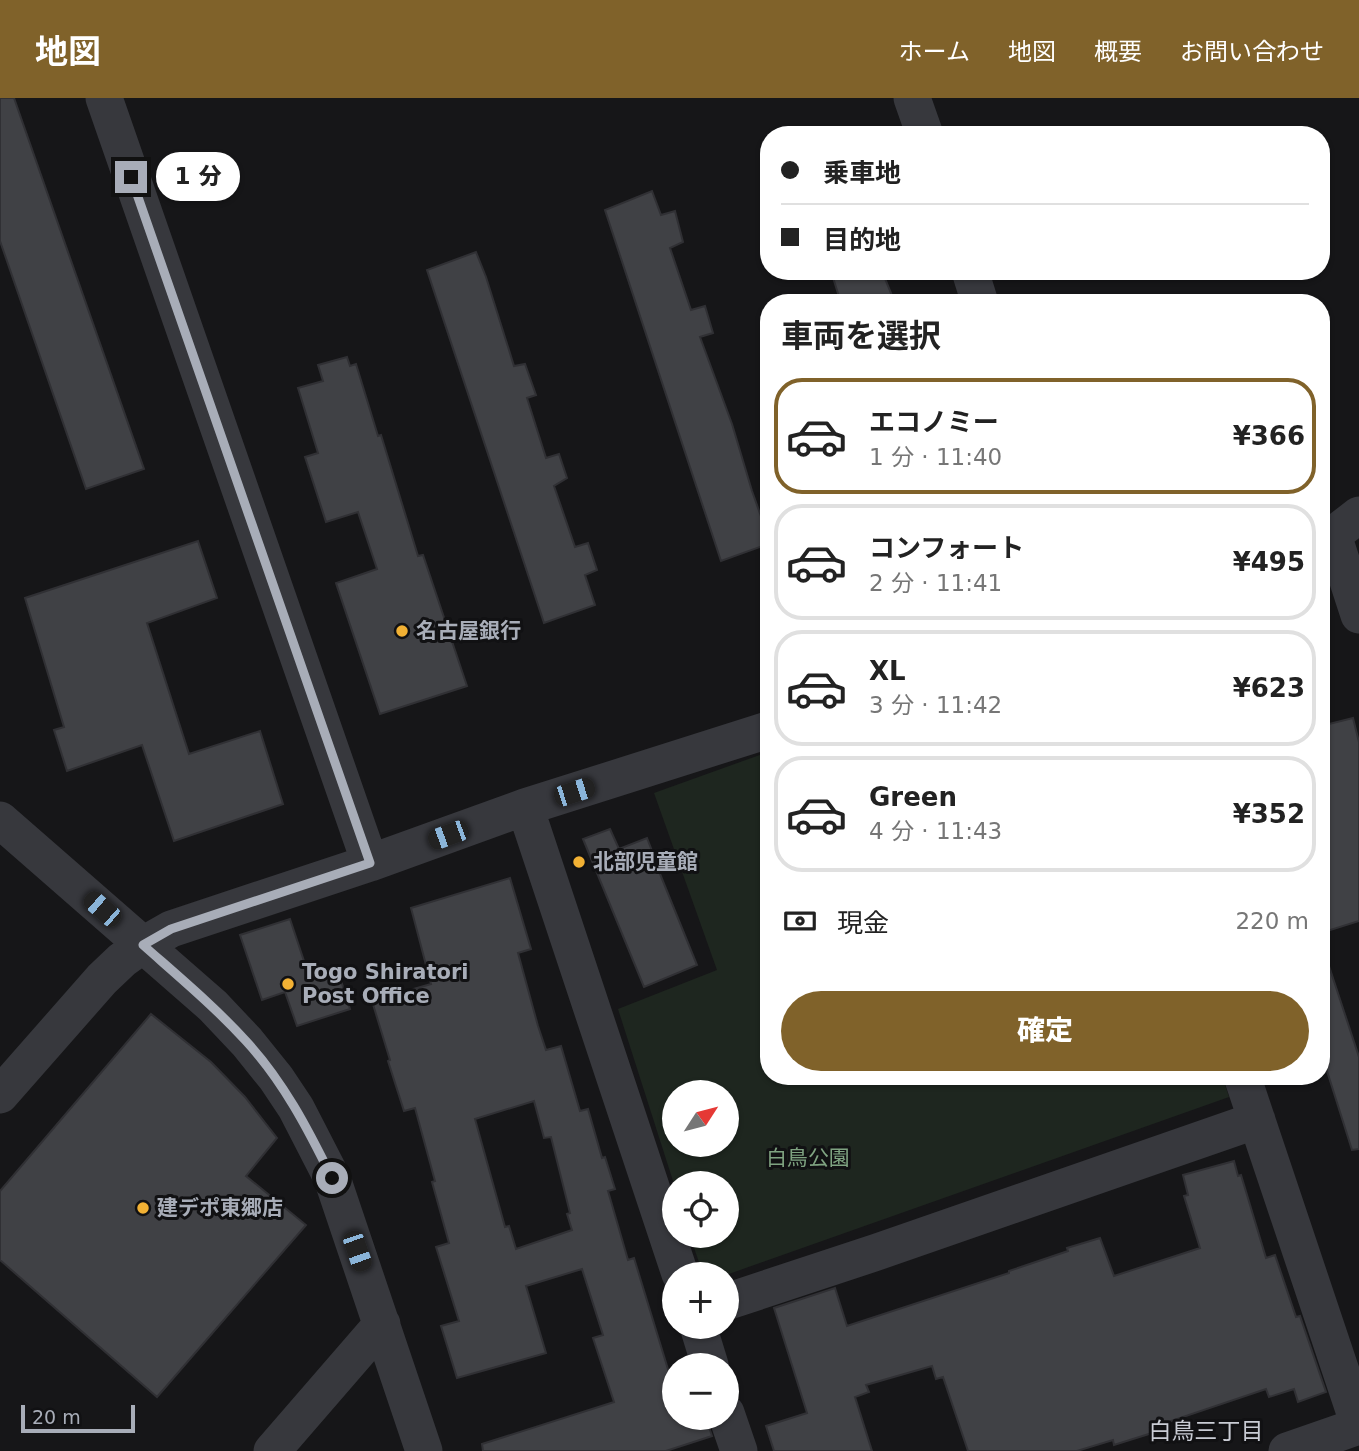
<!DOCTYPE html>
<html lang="ja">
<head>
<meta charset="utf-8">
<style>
  :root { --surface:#fff; --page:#f2f2f2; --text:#222; --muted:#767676; --line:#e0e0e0; --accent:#80622a }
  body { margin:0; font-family:"DejaVu Sans","Noto Sans JP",sans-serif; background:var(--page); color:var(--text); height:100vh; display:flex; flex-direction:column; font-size:26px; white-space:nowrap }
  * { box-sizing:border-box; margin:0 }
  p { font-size:23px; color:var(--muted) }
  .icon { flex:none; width:38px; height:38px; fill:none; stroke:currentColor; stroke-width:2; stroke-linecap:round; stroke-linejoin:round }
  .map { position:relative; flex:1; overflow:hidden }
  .sheet { position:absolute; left:760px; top:196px; width:570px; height:791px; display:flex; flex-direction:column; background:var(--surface); border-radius:28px; box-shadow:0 2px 5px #0004 }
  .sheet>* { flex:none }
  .guide { position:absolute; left:760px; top:28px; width:570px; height:154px; border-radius:28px; box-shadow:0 2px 5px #0004; display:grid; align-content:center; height:154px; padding:0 21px; background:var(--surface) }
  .needle { width:46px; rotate:54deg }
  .controls { position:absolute; left:662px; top:982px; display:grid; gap:14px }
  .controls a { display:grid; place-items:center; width:77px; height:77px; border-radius:50%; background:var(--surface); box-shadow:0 2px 5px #0004; font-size:35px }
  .scale { position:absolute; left:21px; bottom:18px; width:114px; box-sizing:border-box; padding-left:7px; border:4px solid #a8adb8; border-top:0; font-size:19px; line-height:24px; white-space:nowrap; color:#a8adb8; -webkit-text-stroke:5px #111113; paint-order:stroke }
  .end { position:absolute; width:32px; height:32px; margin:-16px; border:9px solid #a8adb8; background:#111; box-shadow:0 0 0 4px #111 }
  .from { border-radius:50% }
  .bubble { position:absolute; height:49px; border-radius:24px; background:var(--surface); box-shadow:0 2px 5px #0004; font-size:23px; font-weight:800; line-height:49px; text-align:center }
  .car { position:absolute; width:21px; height:42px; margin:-21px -10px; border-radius:9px; box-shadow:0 0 5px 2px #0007; background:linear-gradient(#222 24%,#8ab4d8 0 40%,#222 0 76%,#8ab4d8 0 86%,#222 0) }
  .guide b { display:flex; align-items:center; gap:24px; height:66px; font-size:26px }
  .guide b+b { border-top:2px solid var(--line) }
  .guide i { width:18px; height:18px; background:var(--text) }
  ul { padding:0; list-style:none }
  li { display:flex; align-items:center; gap:21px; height:116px; margin:0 14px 10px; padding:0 7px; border:4px solid var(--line); border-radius:28px }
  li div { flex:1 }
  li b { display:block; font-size:26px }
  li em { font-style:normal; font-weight:800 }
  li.on { border-color:var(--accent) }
  li>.icon { width:63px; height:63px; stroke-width:1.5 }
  h2 { padding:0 21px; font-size:32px; line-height:84px }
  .pay { display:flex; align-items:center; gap:18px; height:77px; padding:0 21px; font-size:26px }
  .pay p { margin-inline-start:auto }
  .cta { display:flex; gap:14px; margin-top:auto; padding:14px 21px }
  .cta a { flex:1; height:80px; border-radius:42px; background:var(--accent); color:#fff; font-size:28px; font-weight:800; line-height:80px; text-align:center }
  header { display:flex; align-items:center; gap:42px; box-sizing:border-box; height:98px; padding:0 35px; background:var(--accent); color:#fff }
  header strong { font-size:33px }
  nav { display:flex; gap:38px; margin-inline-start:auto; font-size:24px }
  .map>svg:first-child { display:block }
  .green { fill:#1e261f; fill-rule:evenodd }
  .building { fill:#404145; stroke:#303034; stroke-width:2; fill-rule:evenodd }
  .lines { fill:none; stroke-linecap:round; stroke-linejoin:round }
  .minor { stroke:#37383d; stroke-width:37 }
  .route { stroke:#a8adb8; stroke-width:9 }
  .poi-dot { fill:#f2b134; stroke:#111113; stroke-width:2.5 }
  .labels { text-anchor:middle; stroke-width:6; stroke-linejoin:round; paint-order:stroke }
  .poi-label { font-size:21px; font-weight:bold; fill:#a8adb8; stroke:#111113; text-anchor:start }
  .park-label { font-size:21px; fill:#7fa381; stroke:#111113 }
  .neighbourhood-label { font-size:23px; fill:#c9ccd4; stroke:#111113 }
</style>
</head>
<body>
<header>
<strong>地図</strong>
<nav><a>ホーム</a><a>地図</a><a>概要</a><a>お問い合わせ</a></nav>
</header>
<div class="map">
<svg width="1359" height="1353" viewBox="0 0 1359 1353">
  <rect width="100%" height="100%" fill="#161618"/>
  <path class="green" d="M 768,654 L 768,978 L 1222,978 L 1229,999 L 726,1177 L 726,1176 L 703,1176 L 690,1138 L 726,1138 L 726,1085 L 674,1086 L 618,911 L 717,872 L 654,695 ZM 674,994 L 726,994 L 726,1046 L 674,1046 Z"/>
  <path class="building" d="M 0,0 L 14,0 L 144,371 L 86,391 L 0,143 Z
    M 652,93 L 661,117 L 675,113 L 683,144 L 670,150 L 691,212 L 705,208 L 713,235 L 700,239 L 732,326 L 752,393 L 768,438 L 768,446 L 721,463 L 605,112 Z
    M 476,154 L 486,179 L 514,268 L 525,266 L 536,297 L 527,300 L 546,360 L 559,356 L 567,380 L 554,388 L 575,449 L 588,445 L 597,472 L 585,477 L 595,507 L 544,525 L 427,172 Z
    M 831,173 L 882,173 L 895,205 L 841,205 Z
    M 347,259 L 350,268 L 356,266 L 378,338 L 381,337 L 418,458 L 423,457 L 467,588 L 380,616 L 336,485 L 377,471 L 358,414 L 326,424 L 305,359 L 318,355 L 298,290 L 323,283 L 318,267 Z
    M 198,443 L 217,500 L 147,525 L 189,656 L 260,633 L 283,706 L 174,743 L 142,647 L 67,673 L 54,632 L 64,629 L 25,500 Z
    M 1353,620 L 1359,644 L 1359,823 L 1321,835 L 1321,628 Z
    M 610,731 L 619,751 L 647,740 L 659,771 L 658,771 L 697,867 L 644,889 L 583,741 Z
    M 510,780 L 531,851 L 518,855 L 538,928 L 546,952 L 561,948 L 580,1013 L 588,1011 L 602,1060 L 605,1059 L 615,1091 L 608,1093 L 628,1162 L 634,1160 L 674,1291 L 674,1320 L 706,1320 L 712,1338 L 666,1353 L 483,1353 L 482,1346 L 614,1304 L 593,1240 L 603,1237 L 582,1171 L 526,1188 L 546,1255 L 457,1280 L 441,1228 L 459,1223 L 436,1149 L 449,1145 L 432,1084 L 435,1083 L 415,1010 L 404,1013 L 388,963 L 390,962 L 372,903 L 431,886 L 411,810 ZM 534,1003 L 544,1040 L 551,1039 L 570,1115 L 567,1116 L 572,1132 L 516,1151 L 509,1128 L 505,1129 L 475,1021 Z
    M 290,821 L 309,878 L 337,870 L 350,911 L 297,928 L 285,894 L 262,902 L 240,837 Z
    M 1327,862 L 1359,959 L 1359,1051 L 1352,1052 L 1321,954 L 1321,863 Z
    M 151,916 L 211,964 L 245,999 L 277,1040 L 246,1078 L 306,1127 L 157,1299 L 0,1162 L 0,1093 Z
    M 1234,1063 L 1238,1078 L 1241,1077 L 1266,1160 L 1275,1157 L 1296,1219 L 1300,1218 L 1326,1294 L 1298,1304 L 1294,1291 L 1269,1299 L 1266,1291 L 1150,1330 L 1152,1335 L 1114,1347 L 1113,1342 L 1077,1353 L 968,1353 L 943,1279 L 936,1281 L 932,1268 L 866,1287 L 869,1294 L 855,1299 L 872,1353 L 774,1353 L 766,1328 L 807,1315 L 774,1210 L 835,1190 L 847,1228 L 1009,1175 L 1009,1173 L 1068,1153 L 1067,1150 L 1100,1140 L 1114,1178 L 1200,1150 L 1184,1098 L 1188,1097 L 1183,1077 Z"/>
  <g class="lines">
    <path class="minor" d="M 104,0 L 370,765
      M 912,0 L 925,37
      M 970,173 L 980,205
      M 1333,437 L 1359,517
      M 1321,443 L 1333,437 L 1359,417
      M 525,709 L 680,1176
      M 0,722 L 213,908 L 247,944 L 276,980 L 296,1010 L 332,1080 L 424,1353
      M 1242,978 L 1359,1327
      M 0,997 L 102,881 L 122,862 L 143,847 L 171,831 L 370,765 L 525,709 L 768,632
      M 726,1204 L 877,1154 L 1257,1022
      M 698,1228 L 710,1267
      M 726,1315 L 739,1353
      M 272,1353 L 382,1226
      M 1287,1353 L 1359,1328"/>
  </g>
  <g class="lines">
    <path class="route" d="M 131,79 L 370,765 L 171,831 L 143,847 C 178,878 214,908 246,943 C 283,983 308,1031 332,1080"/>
  </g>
  <g class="poi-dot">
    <circle cx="402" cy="533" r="7"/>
    <circle cx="579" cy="764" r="7"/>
    <circle cx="288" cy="886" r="7"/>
    <circle cx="143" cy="1110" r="7"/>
  </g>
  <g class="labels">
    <g class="poi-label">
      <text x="416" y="540">名古屋銀行</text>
      <text x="593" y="771">北部児童館</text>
      <text x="302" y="881">Togo Shiratori<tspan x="302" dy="24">Post Office</tspan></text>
      <text x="157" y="1117">建デポ東郷店</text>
    </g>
    <g class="park-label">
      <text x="808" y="1067">白鳥公園</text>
    </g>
    <g class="neighbourhood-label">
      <text x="1206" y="1341">白鳥三丁目</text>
    </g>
  </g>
</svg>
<div class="controls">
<a><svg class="needle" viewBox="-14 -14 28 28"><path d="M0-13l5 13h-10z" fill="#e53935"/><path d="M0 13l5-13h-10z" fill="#767676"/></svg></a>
<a><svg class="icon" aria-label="locate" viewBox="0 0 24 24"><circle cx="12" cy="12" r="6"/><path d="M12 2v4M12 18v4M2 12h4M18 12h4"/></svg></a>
<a>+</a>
<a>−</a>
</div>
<div class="scale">20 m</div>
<i class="end from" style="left:332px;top:1080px"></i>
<i class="end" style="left:131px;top:79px"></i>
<div class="bubble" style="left:156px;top:54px;width:84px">1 分</div>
<i class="car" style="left:574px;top:694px;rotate:72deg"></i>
<i class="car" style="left:448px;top:737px;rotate:250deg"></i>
<i class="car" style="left:102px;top:811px;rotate:311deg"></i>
<i class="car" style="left:357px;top:1153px;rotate:161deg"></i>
<div class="guide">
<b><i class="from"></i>乗車地</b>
<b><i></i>目的地</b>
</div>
<section class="sheet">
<h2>車両を選択</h2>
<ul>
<li class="on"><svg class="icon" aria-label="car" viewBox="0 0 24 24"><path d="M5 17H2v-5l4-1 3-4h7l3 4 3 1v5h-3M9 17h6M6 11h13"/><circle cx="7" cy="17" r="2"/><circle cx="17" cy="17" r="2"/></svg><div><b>エコノミー</b><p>1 分 · 11:40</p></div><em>¥366</em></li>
<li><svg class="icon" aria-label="car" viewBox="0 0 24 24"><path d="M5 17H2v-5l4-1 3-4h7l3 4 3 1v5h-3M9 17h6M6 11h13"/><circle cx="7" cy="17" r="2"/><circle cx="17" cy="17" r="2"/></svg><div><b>コンフォート</b><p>2 分 · 11:41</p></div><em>¥495</em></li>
<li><svg class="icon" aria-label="car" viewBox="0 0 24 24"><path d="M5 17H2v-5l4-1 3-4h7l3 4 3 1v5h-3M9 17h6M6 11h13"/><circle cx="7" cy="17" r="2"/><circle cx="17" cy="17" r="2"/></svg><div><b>XL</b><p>3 分 · 11:42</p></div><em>¥623</em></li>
<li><svg class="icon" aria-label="car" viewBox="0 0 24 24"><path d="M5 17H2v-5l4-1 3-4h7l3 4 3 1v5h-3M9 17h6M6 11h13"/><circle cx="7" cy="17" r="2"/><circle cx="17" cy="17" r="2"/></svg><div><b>Green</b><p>4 分 · 11:43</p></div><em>¥352</em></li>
</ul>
<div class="pay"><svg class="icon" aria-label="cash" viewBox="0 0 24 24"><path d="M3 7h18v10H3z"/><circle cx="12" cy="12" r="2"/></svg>現金<p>220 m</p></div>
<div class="cta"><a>確定</a></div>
</section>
</div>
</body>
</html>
